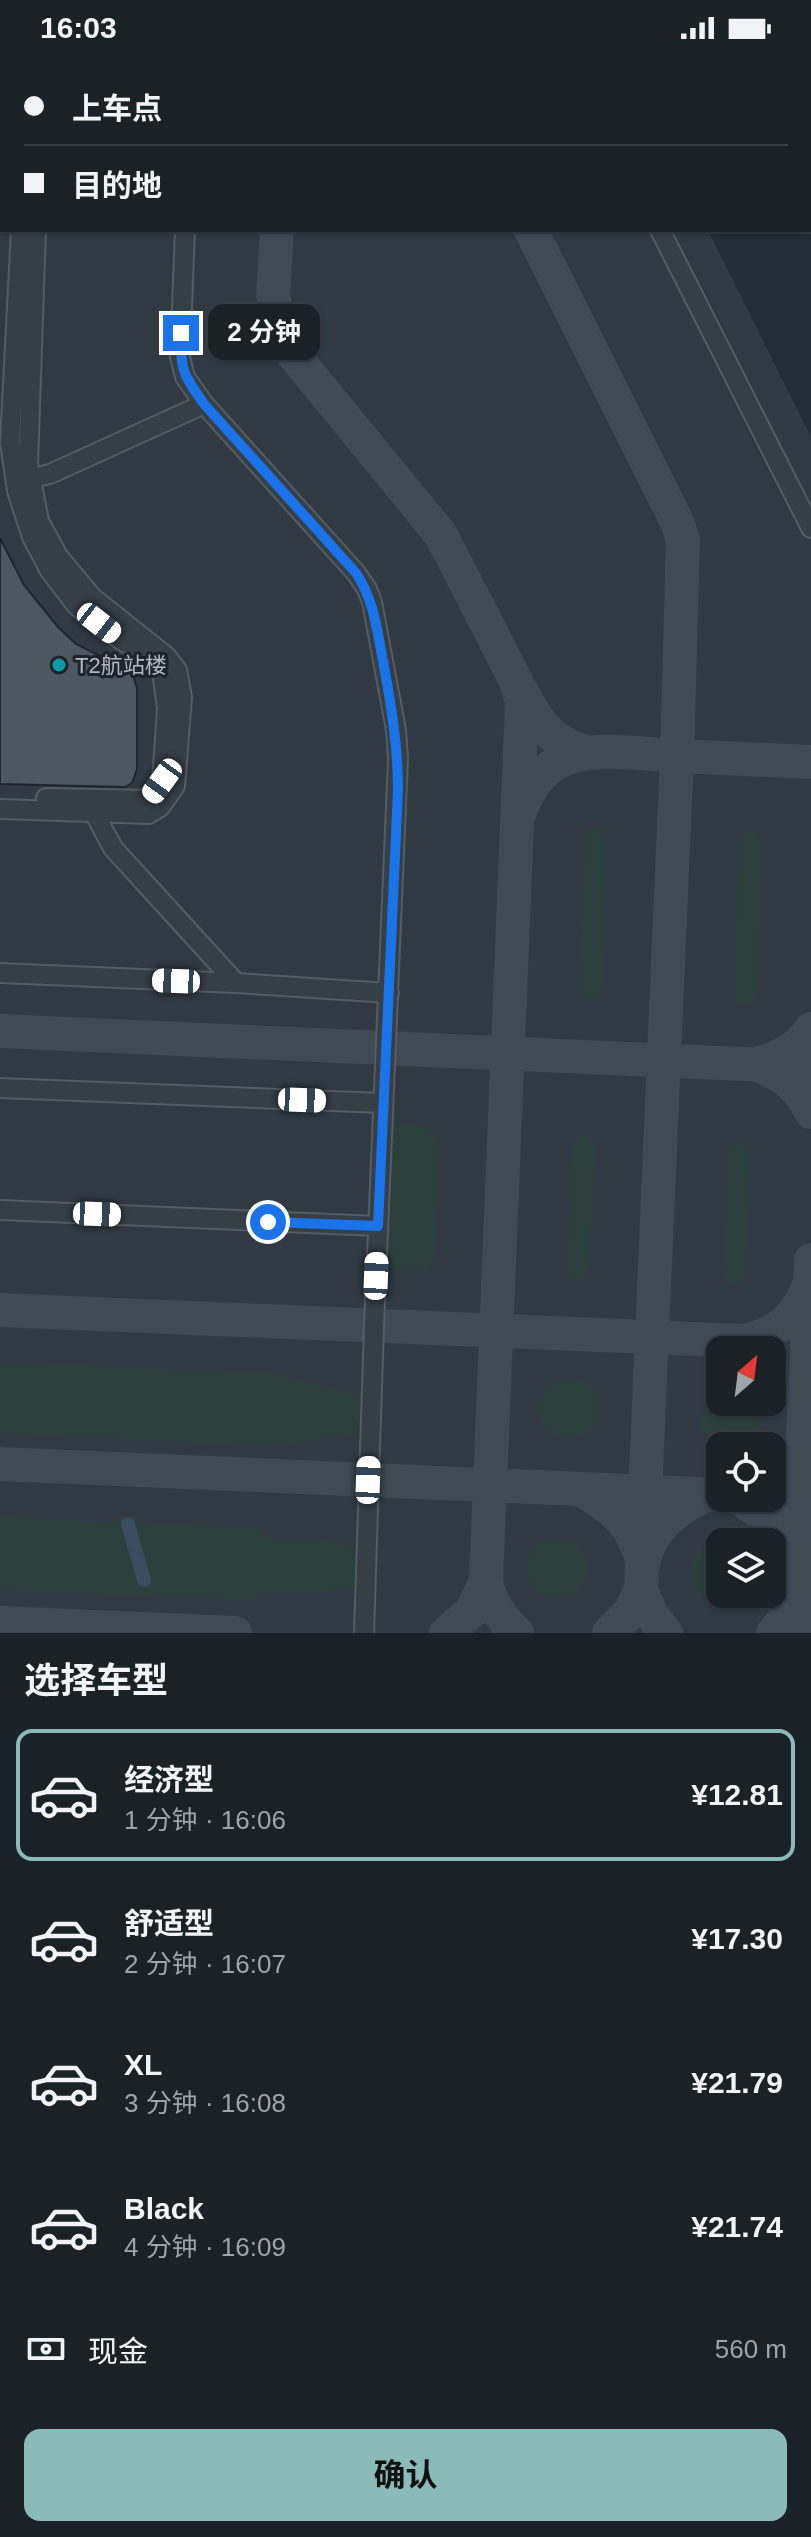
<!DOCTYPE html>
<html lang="zh">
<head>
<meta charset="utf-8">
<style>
  :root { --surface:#1a2228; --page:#232a30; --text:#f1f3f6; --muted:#9fa4a8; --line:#383f45; --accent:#8bbbb9 }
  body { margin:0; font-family:Arial,"Noto Sans SC",sans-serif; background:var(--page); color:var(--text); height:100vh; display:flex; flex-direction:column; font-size:30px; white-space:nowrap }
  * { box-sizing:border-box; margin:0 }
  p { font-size:26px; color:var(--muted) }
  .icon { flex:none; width:44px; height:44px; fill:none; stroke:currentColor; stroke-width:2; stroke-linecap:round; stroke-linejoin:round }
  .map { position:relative; height:1577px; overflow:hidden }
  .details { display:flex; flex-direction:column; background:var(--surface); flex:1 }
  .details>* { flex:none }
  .top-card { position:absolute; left:0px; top:0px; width:812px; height:176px; box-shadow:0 2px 6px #0004,0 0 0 2px var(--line); display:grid; align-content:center; height:176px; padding:0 24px; background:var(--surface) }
  .needle { width:52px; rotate:28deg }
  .tools { position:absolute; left:706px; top:1280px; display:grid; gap:16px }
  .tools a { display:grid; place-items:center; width:80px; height:80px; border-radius:16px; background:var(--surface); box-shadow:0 2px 6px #0004,0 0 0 2px var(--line); font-size:40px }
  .end { position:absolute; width:36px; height:36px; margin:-18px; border:10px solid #1a73e8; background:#fff; box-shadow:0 0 0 4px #fff }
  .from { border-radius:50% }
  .bubble { position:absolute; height:56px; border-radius:16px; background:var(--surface); box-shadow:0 2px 6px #0004,0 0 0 2px var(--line); font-size:26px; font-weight:700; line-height:56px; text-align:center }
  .car { position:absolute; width:24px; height:48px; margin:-24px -12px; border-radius:10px; box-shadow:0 0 6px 2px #0007; background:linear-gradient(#fff 24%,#345 0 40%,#fff 0 76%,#345 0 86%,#fff 0) }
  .top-card b { display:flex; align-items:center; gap:28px; height:76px; font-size:30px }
  .top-card b+b { border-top:2px solid var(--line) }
  .top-card i { width:20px; height:20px; background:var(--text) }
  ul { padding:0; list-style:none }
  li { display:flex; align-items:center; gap:24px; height:132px; margin:0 16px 12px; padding:0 8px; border:4px solid transparent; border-radius:16px }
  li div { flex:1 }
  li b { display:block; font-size:30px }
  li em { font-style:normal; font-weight:700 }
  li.on { border-color:var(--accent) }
  li>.icon { width:72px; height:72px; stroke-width:1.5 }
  h2 { padding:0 24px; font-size:36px; line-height:96px }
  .pay { display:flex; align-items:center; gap:20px; height:88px; padding:0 24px; font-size:30px }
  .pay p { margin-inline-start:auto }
  .button { display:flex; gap:16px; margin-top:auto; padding:16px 24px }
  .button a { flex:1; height:92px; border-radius:16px; background:var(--accent); color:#111; font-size:32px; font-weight:700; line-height:92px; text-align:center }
  .status { display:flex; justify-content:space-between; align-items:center; height:56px; padding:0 40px; background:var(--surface); direction:ltr }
  .status svg { height:22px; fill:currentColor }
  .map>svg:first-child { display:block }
  .airport { fill:#313a43; fill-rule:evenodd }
  .green { fill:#2c3f3d }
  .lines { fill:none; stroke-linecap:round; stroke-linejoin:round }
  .canal { stroke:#3a4c5d; stroke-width:14 }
  .taxiway { stroke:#404a54; stroke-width:34 }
  .building { fill:#4c5761; stroke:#1e252d; stroke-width:2 }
  .minor-casing { stroke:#545c64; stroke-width:22 }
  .minor { stroke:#363e46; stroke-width:18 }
  .route { stroke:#1a73e8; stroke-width:10 }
  .culture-dot { fill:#0f9aa8; stroke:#1c232b; stroke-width:3 }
  .labels { text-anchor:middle; stroke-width:6; stroke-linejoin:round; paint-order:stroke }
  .poi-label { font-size:22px; fill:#b1bac2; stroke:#1c232b; text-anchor:start }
</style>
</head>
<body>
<div class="status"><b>16:03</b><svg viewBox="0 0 49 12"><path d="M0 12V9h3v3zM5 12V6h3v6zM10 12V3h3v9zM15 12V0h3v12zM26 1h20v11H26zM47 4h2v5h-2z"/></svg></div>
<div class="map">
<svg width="811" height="1577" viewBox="0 0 811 1577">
  <rect width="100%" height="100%" fill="#232d35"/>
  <path class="airport" d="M 0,0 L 622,0 L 623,2 L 2,2 L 2,174 L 708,174 L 811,381 L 811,1577 L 0,1577 ZM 720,1294 L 772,1294 L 772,1346 L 720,1346 ZM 720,1390 L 772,1390 L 772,1442 L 720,1442 ZM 720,1486 L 772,1486 L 772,1538 L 720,1538 Z"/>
  <path class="green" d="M 600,771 L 607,780 L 603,931 L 596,942 L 588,943 L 582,940 L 579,933 L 586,778 L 592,772 Z
    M 754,776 L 762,785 L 757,936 L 751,947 L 742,948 L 736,945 L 734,937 L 740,783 L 747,777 Z
    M 391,1068 C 411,1069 433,1066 438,1090 L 434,1204 L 427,1213 L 417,1215 L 387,1213 Z
    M 587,1080 L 595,1089 L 589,1210 L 584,1223 L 574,1223 L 569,1218 L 568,1209 L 573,1088 L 579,1081 Z
    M 743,1085 L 751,1094 L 745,1214 L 741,1228 L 731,1228 L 726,1223 L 724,1214 L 729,1092 L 736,1086 Z
    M 0,1306 L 273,1318 L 365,1341 L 364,1377 L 269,1390 L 0,1377 Z
    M539 1352a30 30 0 1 1 60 0a30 30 0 1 1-60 0Z
    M 720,1335 L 720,1346 L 756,1347 C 763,1366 759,1379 743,1390 C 735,1390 724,1392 718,1390 C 690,1381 700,1344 720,1335 Z
    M 0,1461 L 261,1473 L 261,1481 L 321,1484 L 359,1492 L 357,1531 L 321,1536 L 258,1537 L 257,1544 L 0,1534 Z
    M527 1512a30 30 0 1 1 60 0a30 30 0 1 1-60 0Z
    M 720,1489 L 720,1538 L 742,1538 C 700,1576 663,1496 720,1489 Z"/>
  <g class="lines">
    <path class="canal" d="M 128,1468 L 144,1524"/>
    <path class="taxiway" d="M 423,0 L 427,2
      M 329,2 L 332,0
      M 277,174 L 273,240 L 283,286 L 441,479 L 516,625 L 522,646 L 486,1525
      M 531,174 L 678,468 L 683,485 L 677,700 L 641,1532
      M 522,636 C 538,668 555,691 593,697
      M 520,756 C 528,734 539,716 560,705 C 591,689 642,698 676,700 C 721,702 766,704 811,706
      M 0,975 L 811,1011
      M 759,1007 C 781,1001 798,992 811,973
      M 759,1010 C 782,1017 801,1034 811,1056
      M 0,1254 L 743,1285
      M 761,1294 L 743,1285 C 775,1279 797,1262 808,1231
      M 0,1408 L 720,1439
      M 772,1427 L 792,1406 L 802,1385
      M 580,1433 C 615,1454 632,1466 643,1508 C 650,1471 676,1454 707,1438
      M 739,1442 C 768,1461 786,1473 796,1509
      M 796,1536 L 811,1204
      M 0,1567 L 235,1577
      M 446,1577 L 471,1556 L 486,1525 C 490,1547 501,1563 517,1577
      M 609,1577 L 631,1555 L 641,1532 L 651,1558 L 666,1577
      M 773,1577 L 785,1562 L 796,1536 L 802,1557 L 811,1572"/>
  </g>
  <path class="building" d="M 0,482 L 24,529 L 58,571 L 76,588 L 132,616 L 137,632 L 137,713 L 132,727 L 125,731 L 0,728 Z"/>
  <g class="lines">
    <g class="minor-casing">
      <path id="minor" d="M 572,0 L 573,2
        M 30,2 L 30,0
        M 42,2 L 42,0
        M 213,2 L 214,0
        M 21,174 L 10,386 L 17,435 L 32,481 L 50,515 L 77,550 L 121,584 L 150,601 L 162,614 L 167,653 L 162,725 L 148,744 L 46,742
        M 185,174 L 180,301 L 185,321 L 204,348 L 356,517 L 367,533 L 372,546 L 396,674 L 398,702 L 374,1270 L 364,1577
        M 660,174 L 811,472
        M 18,425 L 50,418 L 204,348
        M 90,749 L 113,792 L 236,927
        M 0,753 L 149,758 L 160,751 L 175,730 L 182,641 L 177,614 L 166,600 L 92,541 L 58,500 L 39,465 L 28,408 L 36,174
        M 0,917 L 236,927 L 389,937
        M 0,1032 L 383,1047
        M 0,1154 L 378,1170"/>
    </g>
    <use href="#minor" class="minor"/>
  </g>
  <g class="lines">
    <path class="route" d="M 181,277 C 180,314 183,318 204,348 L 356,517 C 374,544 377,574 383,605 C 391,648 398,690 398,734 L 378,1170 L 268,1166"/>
  </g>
  <circle class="culture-dot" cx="59" cy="609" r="8"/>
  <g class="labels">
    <g class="poi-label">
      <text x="75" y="617">T2航站楼</text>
    </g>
  </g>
</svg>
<div class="tools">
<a><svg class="needle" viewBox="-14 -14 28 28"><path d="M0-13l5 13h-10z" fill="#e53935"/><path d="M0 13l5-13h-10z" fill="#9fa4a8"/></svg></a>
<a><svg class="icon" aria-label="locate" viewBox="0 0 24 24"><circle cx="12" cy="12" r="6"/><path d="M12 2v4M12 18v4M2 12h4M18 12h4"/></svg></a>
<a><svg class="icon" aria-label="layers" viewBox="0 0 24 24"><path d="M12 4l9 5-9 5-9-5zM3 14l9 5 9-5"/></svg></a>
</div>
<i class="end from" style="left:268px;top:1166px"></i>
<i class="end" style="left:181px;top:277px"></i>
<div class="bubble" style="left:208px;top:248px;width:112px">2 分钟</div>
<i class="car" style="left:99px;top:567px;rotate:128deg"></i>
<i class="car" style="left:162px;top:725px;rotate:216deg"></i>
<i class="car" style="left:176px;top:925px;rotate:272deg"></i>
<i class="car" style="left:302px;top:1044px;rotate:92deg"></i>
<i class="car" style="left:97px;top:1158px;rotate:92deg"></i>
<i class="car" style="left:376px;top:1220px;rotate:2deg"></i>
<i class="car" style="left:368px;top:1424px;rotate:2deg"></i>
<div class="top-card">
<b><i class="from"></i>上车点</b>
<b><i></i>目的地</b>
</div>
</div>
<section class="details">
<h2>选择车型</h2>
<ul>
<li class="on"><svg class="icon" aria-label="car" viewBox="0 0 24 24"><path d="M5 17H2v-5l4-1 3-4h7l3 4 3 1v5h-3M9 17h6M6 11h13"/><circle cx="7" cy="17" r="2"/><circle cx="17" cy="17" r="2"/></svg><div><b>经济型</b><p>1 分钟 · 16:06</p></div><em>¥12.81</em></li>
<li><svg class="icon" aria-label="car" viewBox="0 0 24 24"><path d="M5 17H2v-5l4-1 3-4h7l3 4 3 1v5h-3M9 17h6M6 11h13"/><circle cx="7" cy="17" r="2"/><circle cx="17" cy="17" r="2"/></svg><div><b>舒适型</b><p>2 分钟 · 16:07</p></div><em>¥17.30</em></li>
<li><svg class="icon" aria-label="car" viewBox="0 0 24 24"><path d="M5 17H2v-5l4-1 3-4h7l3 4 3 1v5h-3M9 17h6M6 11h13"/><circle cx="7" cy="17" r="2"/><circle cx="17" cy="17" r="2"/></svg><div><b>XL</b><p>3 分钟 · 16:08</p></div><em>¥21.79</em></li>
<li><svg class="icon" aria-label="car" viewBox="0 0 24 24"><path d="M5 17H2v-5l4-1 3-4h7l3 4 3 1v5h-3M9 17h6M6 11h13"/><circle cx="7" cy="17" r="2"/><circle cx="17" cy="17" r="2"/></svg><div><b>Black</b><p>4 分钟 · 16:09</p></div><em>¥21.74</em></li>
</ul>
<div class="pay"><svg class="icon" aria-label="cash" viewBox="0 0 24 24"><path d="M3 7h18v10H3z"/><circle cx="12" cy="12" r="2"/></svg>现金<p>560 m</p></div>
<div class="button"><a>确认</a></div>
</section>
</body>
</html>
